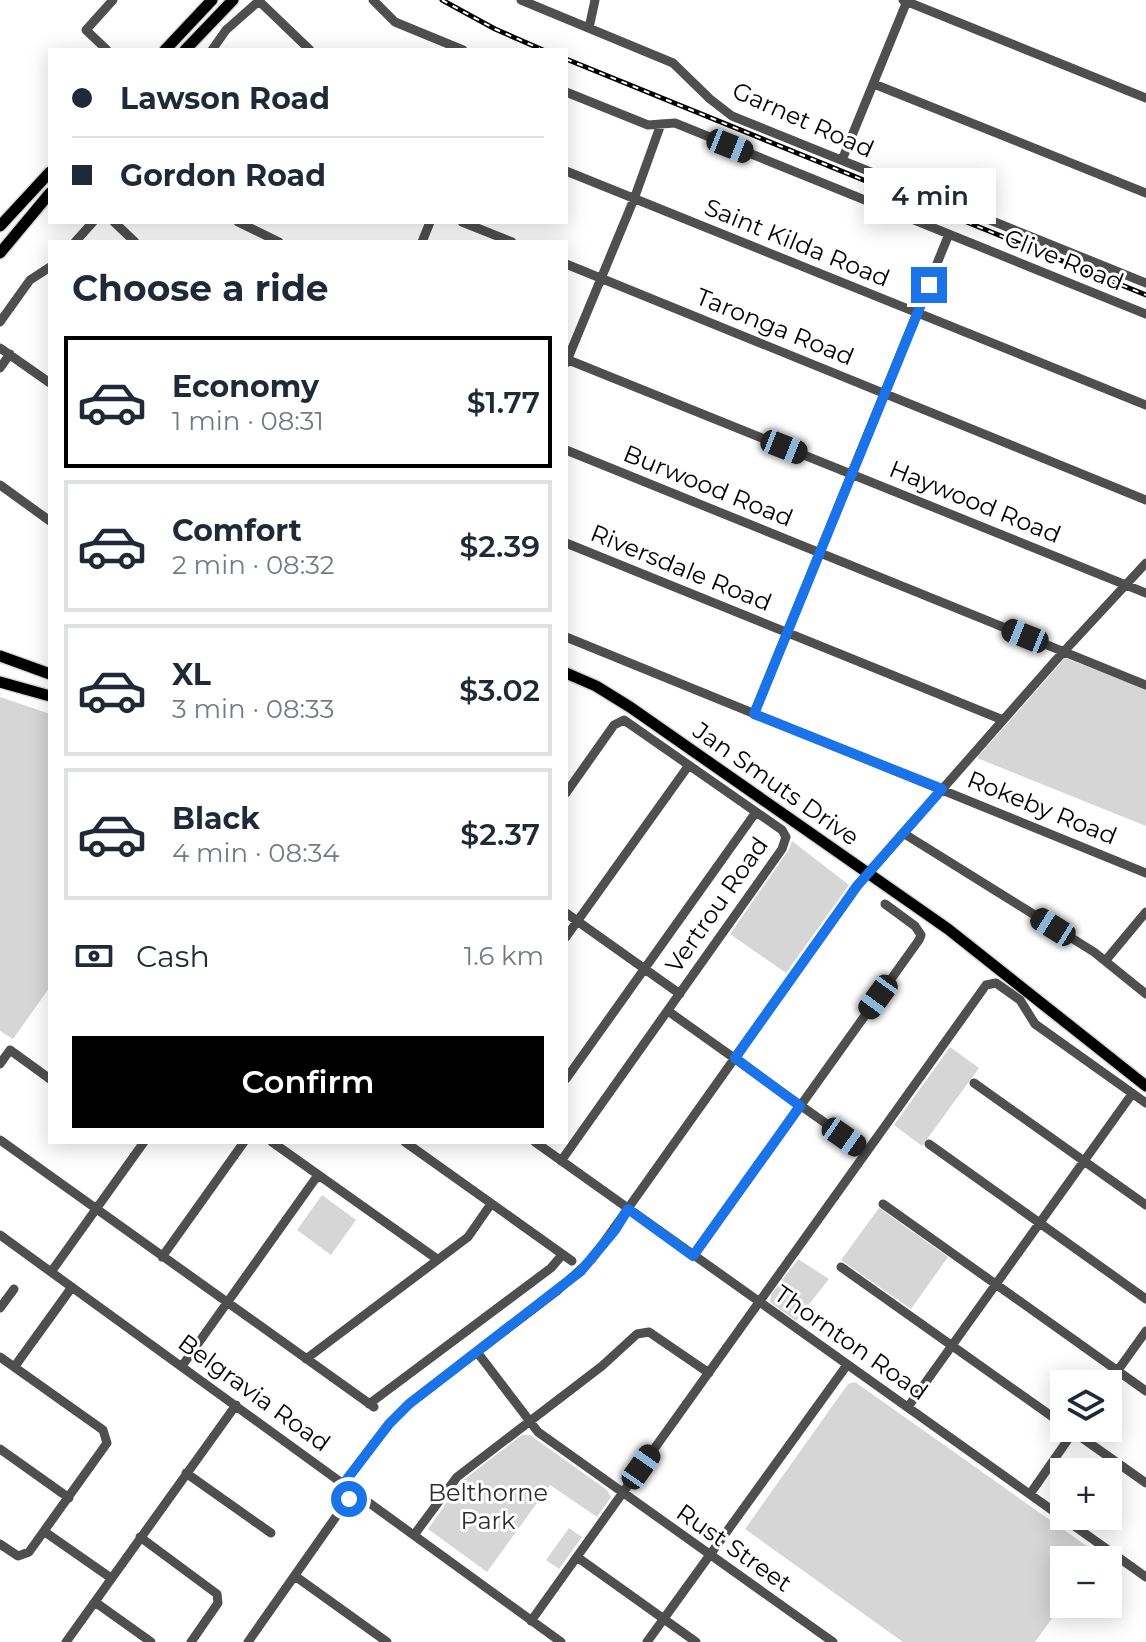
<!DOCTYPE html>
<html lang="en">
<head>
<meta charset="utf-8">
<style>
  :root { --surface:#fff; --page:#f2f2f3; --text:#1f2937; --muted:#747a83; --line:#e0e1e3; --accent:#000 }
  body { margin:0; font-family:Montserrat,sans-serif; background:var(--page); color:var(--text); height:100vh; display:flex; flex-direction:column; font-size:30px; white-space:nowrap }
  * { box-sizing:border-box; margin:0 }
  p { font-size:26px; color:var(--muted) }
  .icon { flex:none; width:44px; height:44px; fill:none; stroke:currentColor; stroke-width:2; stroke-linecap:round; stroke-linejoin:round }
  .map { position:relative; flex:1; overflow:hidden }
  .drawer { position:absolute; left:48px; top:240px; width:520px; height:904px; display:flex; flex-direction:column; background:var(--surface); border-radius:0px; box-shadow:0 4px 20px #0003 }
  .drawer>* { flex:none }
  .hud { position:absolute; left:48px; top:48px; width:520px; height:176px; border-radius:0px; box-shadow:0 4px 20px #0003; display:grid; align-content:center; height:176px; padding:0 24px; background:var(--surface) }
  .buttons { position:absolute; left:1050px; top:1370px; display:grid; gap:16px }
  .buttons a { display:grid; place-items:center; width:72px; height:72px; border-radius:0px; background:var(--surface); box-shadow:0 4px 20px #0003; font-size:40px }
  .end { position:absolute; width:36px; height:36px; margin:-18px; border:10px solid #1a73e8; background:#fff; box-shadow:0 0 0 4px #fff }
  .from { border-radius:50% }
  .bubble { position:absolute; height:56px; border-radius:0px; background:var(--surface); box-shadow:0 4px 20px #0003; font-size:26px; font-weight:600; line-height:56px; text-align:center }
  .car { position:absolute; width:24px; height:48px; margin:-24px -12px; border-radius:10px; box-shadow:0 0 6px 2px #0007; background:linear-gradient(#222 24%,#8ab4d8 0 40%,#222 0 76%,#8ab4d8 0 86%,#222 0) }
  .hud b { display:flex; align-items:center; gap:28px; height:76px; font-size:30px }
  .hud b+b { border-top:2px solid var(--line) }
  .hud i { width:20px; height:20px; background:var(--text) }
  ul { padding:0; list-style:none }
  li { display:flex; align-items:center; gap:24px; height:132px; margin:0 16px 12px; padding:0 8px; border:4px solid var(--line); border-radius:0px }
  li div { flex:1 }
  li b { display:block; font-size:30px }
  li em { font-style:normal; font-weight:600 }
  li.active { border-color:var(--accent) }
  li>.icon { width:72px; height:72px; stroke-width:1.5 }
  h2 { padding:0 24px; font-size:36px; line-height:96px }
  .pay { display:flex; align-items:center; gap:20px; height:88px; padding:0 24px; font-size:30px }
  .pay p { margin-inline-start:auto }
  .cta { display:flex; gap:16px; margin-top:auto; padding:16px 24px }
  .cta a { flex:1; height:92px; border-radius:0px; background:var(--accent); color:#fff; font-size:32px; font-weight:600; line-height:92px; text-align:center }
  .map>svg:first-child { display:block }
  .green { fill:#d6d6d6 }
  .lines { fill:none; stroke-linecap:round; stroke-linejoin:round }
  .major-casing { stroke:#dbdbdb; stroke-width:14 }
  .minor { stroke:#4f4f4f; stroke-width:9 }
  .major { stroke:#000; stroke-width:11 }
  .rail-casing { stroke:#000; stroke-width:5 }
  .rail { stroke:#fff; stroke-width:2; stroke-dasharray:6; stroke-linecap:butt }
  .route { stroke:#1a73e8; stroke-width:10 }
  .labels { text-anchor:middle; stroke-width:6; stroke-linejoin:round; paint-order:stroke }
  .street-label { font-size:24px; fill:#000; stroke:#fff }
  .park-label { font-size:24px; fill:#2d2d2d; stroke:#fff }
</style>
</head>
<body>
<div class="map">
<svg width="1146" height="1642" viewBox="0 0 1146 1642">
  <rect width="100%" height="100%" fill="#fff"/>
  <path class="green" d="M 1065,658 L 1146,689 L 1146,826 L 977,758 Z
    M 0,697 L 50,714 L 50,987 L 13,1039 L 0,1031 Z
    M 792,841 L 849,885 L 786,973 L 730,934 L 788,851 Z
    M 950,1047 L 979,1068 L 922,1146 L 894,1125 Z
    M 322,1195 L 356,1220 L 331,1255 L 297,1230 Z
    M 879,1208 L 948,1257 L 911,1309 L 841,1260 Z
    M 798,1259 L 829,1279 L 796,1321 L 770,1302 L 771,1295 Z
    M 855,1382 L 1098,1554 L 1094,1560 L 1064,1560 L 1064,1602 L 1035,1642 L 903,1642 L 745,1529 L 848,1384 Z
    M 522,1435 L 530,1435 L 607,1490 L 611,1497 L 597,1517 L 550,1485 L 487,1572 L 428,1529 L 462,1481 Z
    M 569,1528 L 582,1537 L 559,1569 L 546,1560 Z"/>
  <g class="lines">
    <g class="major-casing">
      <path id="major" d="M 165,50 L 212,0
        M 185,50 L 233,0
        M 0,226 L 50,172
        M 0,253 L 50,193
        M 0,656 L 50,674
        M 566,673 L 596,686 L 630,707 L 948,929 L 1146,1086
        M 0,682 L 50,696"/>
    </g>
    <path class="minor" d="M 373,0 L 395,22 L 463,50
      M 521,0 L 673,63 L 710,99 L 732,116 L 1146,283
      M 903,0 L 1146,98
      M 259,1 L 310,50
      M 589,28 L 595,0
      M 107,50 L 86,30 L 113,0
      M 212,50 L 226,30 L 260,0
      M 874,84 L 1146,193
      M 566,92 L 648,125 L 675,123 L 1146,314
      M 842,160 L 907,1
      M 566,171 L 1146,405
      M 114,222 L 135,242
      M 238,222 L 279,242
      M 462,222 L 512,242
      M 75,242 L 93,222
      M 422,242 L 430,222
      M 566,264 L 1146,500
      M 0,322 L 30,280 L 50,267
      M 0,348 L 50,383
      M 566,359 L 1146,593
      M 566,363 L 634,199 L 661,124
      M 0,368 L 10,354
      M 566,450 L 1146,685
      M 0,485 L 50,521
      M 566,543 L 1003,720
      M 566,637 L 1146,873
      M 754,714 L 949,234
      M 903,833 L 1094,952 L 1146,994
      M 566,913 L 680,994
      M 566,937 L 689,765
      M 1106,960 L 1146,912
      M 668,1011 L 866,1152
      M 0,1064 L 10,1050 L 50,1079
      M 566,1079 L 756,812
      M 974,1083 L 1146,1205
      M 0,1140 L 374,1407
      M 272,1142 L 437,1259
      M 405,1142 L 572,1261
      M 535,1142 L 1146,1577
      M 929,1144 L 1146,1299
      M 561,1161 L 782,849 L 786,837 L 782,830 L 624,720 L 614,725 L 566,793
      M 883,1204 L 1146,1391
      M 0,1235 L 561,1642
      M 693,1256 L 919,940 L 921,935 L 915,926 L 885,904
      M 162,1257 L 244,1142
      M 841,1267 L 1064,1425
      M 51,1272 L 144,1142
      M 0,1308 L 14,1289
      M 477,1352 L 538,1432 L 833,1642
      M 0,1357 L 103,1430 L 107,1443 L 29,1552 L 18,1556 L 0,1544
      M 306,1359 L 468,1237 L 491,1204
      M 15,1366 L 72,1287
      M 182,1366 L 318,1175
      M 1108,1384 L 1146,1331
      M 369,1404 L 551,1268 L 562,1255
      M 908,1407 L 1132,1094
      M 1068,1428 L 1146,1483
      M 0,1449 L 69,1498
      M 186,1473 L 271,1533
      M 344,1483 L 389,1424 L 409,1404 L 557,1291 L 592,1259 L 857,886 L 1056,660 L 1146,563
      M 1030,1494 L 1076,1428
      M 45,1532 L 111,1578
      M 414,1535 L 457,1477 L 602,1366 L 637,1334 L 649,1332 L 709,1373
      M 140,1537 L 217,1594 L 218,1603 L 191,1642
      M 577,1557 L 696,1642
      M 295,1576 L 387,1642
      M 95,1602 L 151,1642
      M 531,1621 L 986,985 L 996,983 L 1020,1000 L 1035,1024 L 1146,1103
      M 66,1642 L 236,1405
      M 248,1642 L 354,1491
      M 647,1642 L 847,1365"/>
    <use href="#major" class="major"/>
    <g class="rail-casing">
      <path id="rail" d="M 442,0 L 495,29 L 543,50
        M 566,59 L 1146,295"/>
    </g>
    <use href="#rail" class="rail"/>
  </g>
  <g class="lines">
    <path class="route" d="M 349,1499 L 354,1491 L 344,1483 L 389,1424 L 409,1404 L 581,1271 L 615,1230 L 628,1209 L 693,1256 L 800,1106 L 735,1058 L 857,886 L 942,789 L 754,714 L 929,285"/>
  </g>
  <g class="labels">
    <g class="street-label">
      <text transform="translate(803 120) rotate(24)" y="8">Garnet Road</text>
      <text transform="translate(797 243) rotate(22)" y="8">Saint Kilda Road</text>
      <text transform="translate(1064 260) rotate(22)" y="8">Clive Road</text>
      <text transform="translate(775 327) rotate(22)" y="8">Taronga Road</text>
      <text transform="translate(708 486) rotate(22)" y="8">Burwood Road</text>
      <text transform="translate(975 502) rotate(22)" y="8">Haywood Road</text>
      <text transform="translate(681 568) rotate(22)" y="8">Riversdale Road</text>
      <text transform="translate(776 784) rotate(35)" y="8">Jan Smuts Drive</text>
      <text transform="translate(1042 808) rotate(22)" y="8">Rokeby Road</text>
      <text transform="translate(717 905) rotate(-55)" y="8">Vertrou Road</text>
      <text transform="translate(851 1343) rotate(35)" y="8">Thornton Road</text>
      <text transform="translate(254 1393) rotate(36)" y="8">Belgravia Road</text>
      <text transform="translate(734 1548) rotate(35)" y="8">Rust Street</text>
    </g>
    <g class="park-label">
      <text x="488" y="1501">Belthorne<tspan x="488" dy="28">Park</tspan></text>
    </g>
  </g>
</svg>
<div class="buttons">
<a><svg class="icon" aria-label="layers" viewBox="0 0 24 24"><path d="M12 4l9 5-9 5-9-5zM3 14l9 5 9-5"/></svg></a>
<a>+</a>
<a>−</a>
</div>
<i class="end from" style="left:349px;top:1499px"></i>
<i class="end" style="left:929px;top:285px"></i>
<div class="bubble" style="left:864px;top:168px;width:132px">4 min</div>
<i class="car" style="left:730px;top:146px;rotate:112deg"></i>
<i class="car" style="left:784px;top:447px;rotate:112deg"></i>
<i class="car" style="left:1025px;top:636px;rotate:292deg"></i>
<i class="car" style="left:1053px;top:927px;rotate:302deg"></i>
<i class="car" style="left:878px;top:997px;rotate:216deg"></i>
<i class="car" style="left:844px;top:1137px;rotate:125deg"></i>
<i class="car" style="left:641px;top:1467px;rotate:35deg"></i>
<div class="hud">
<b><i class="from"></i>Lawson Road</b>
<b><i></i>Gordon Road</b>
</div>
<section class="drawer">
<h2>Choose a ride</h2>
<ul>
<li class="active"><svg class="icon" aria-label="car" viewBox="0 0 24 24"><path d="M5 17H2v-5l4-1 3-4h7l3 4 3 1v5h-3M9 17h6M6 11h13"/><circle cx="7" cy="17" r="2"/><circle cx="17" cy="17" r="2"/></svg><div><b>Economy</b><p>1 min · 08:31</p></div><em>$1.77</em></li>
<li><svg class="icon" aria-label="car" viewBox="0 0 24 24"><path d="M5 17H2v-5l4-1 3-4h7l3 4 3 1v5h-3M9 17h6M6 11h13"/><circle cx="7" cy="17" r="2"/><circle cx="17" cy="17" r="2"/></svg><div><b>Comfort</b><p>2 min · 08:32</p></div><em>$2.39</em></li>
<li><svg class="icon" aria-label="car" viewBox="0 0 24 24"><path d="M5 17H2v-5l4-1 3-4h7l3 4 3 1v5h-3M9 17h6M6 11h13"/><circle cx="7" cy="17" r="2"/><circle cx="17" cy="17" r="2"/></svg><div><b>XL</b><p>3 min · 08:33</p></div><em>$3.02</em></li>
<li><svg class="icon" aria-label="car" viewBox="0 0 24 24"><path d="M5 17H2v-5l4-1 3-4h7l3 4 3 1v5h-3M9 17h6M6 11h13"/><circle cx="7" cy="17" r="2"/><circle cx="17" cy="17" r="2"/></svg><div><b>Black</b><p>4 min · 08:34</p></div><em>$2.37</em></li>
</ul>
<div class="pay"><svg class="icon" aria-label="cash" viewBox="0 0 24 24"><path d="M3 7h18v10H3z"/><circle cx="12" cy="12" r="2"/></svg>Cash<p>1.6 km</p></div>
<div class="cta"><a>Confirm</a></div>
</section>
</div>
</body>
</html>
